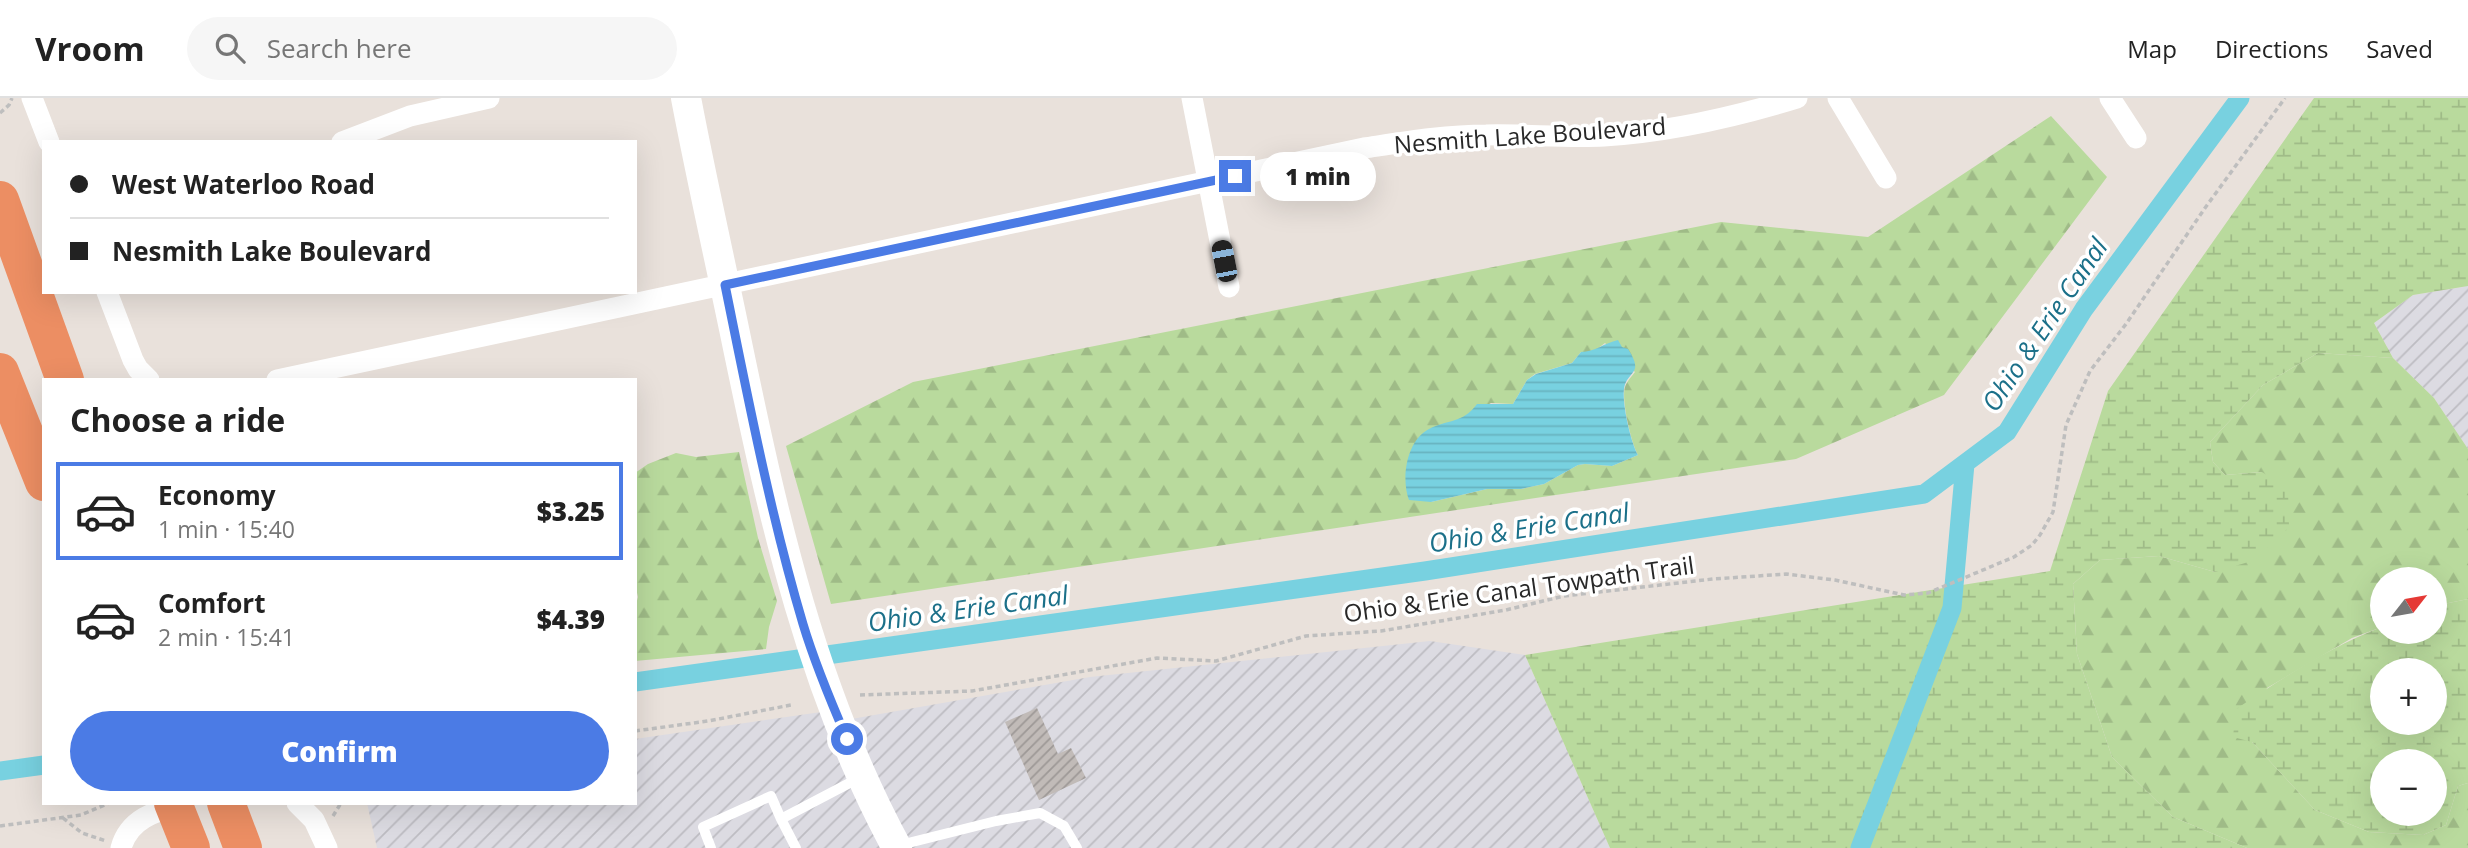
<!DOCTYPE html>
<html lang="en">
<head>
<meta charset="utf-8">
<style>
  :root { --surface:#fff; --page:#f6f6f6; --text:#222; --muted:#767676; --line:#e0e0e0; --accent:#4b7be5 }
  body { margin:0; font-family:"Open Sans",sans-serif; background:var(--page); color:var(--text); height:100vh; display:flex; flex-direction:column; font-size:26px; white-space:nowrap }
  * { box-sizing:border-box; margin:0 }
  p { font-size:23px; color:var(--muted) }
  .icon { flex:none; width:38px; height:38px; fill:none; stroke:currentColor; stroke-width:2; stroke-linecap:round; stroke-linejoin:round }
  .map { position:relative; flex:1; overflow:hidden }
  .side { position:absolute; left:42px; top:280px; width:595px; height:427px; display:flex; flex-direction:column; background:var(--surface); border-radius:0px; box-shadow:0 7px 28px #0002 }
  .side>* { flex:none }
  .banner { position:absolute; left:42px; top:42px; width:595px; height:154px; border-radius:0px; box-shadow:0 7px 28px #0002; display:grid; align-content:center; height:154px; padding:0 28px; background:var(--surface) }
  .needle { width:46px; rotate:59deg }
  .tools { position:absolute; left:2370px; top:469px; display:grid; gap:14px }
  .tools a { display:grid; place-items:center; width:77px; height:77px; border-radius:50%; background:var(--surface); box-shadow:0 7px 28px #0002; font-size:35px }
  .end { position:absolute; width:32px; height:32px; margin:-16px; border:9px solid #4b7be5; background:#fff; box-shadow:0 0 0 4px #fff }
  .from { border-radius:50% }
  .bubble { position:absolute; height:49px; border-radius:24px; background:var(--surface); box-shadow:0 7px 28px #0002; font-size:23px; font-weight:800; line-height:49px; text-align:center }
  .car { position:absolute; width:21px; height:42px; margin:-21px -10px; border-radius:9px; box-shadow:0 0 5px 2px #0007; background:linear-gradient(#222 24%,#8ab4d8 0 40%,#222 0 76%,#8ab4d8 0 86%,#222 0) }
  .banner b { display:flex; align-items:center; gap:24px; height:66px; font-size:26px }
  .banner b+b { border-top:2px solid var(--line) }
  .banner i { width:18px; height:18px; background:var(--text) }
  ul { padding:0; list-style:none }
  li { display:flex; align-items:center; gap:21px; height:98px; margin:0 14px 10px; padding:0 14px; border:4px solid transparent; border-radius:0px }
  li div { flex:1 }
  li b { display:block; font-size:26px }
  li em { font-style:normal; font-weight:800 }
  li.active { border-color:var(--accent) }
  li>.icon { width:63px; height:63px; stroke-width:1.5 }
  h2 { padding:0 28px; font-size:32px; line-height:84px }
  .action { display:flex; gap:14px; margin-top:auto; padding:14px 28px }
  .action a { flex:1; height:80px; border-radius:42px; background:var(--accent); color:#fff; font-size:28px; font-weight:800; line-height:80px; text-align:center }
  header { display:flex; align-items:center; gap:42px; box-sizing:border-box; height:98px; padding:0 35px; background:var(--surface); border-bottom:2px solid var(--line) }
  header strong { font-size:33px }
  nav { display:flex; gap:38px; margin-inline-start:auto; font-size:24px }
  .search { width:490px; height:63px; background:var(--page); display:flex; align-items:center; gap:18px; box-sizing:border-box; padding:0 24px; border-radius:38px; color:var(--muted); font-size:26px }
  .map>svg:first-child { display:block }
  .industrial { fill:url(#industrial-furrows) }
  .forest { fill:url(#forest-firs); fill-rule:evenodd }
  .wetland { fill:url(#wetland-marsh); fill-rule:evenodd }
  .water { fill:url(#water-rules) }
  .lines { fill:none; stroke-linecap:round; stroke-linejoin:round }
  .canal { stroke:#78d1e0; stroke-width:19 }
  .building { fill:url(#building-hatch) }
  .path { stroke:#bebebe; stroke-width:3.5; stroke-dasharray:5 3.5; stroke-linecap:butt }
  .lane { stroke:#fff; stroke-width:10 }
  .street { stroke:#fff; stroke-width:21 }
  .secondary { stroke:#fff; stroke-width:30 }
  .highway { stroke:#ec8e63; stroke-width:38 }
  .route { stroke:#4b7be5; stroke-width:9 }
  .labels { text-anchor:middle; stroke-width:7; stroke-linejoin:round; paint-order:stroke }
  .street-label { font-size:24px; fill:#282828; stroke:#fff }
  .water-label { font-size:26px; font-style:italic; fill:#1b7089; stroke:#fff }
</style>
</head>
<body>
<header>
<strong>Vroom</strong>
<div class="search"><svg class="icon" aria-label="search" viewBox="0 0 24 24"><circle cx="10" cy="10" r="6"/><path d="M15 15l6 6"/></svg>Search here</div>
<nav><a>Map</a><a>Directions</a><a>Saved</a></nav>
</header>
<div class="map">
<svg width="2468" height="750" viewBox="0 0 2468 750">
  <defs>
    <pattern id="industrial-furrows" width="10" height="10" patternUnits="userSpaceOnUse" patternTransform="scale(1.75)"><rect width="10" height="10" fill="#dcdbe2"/><path d="M-1 1l2-2M0 10L10 0M9 11l2-2" fill="none" stroke="#bdbcc2"/></pattern>
    <pattern id="forest-firs" width="22" height="20" patternUnits="userSpaceOnUse" patternTransform="scale(1.75)"><rect width="22" height="20" fill="#b9da9d"/><path d="M5 1l3.5 6h-7zM16 11l3.5 6h-7z" fill="#9fbb87"/></pattern>
    <pattern id="wetland-marsh" width="20" height="14" patternUnits="userSpaceOnUse" patternTransform="scale(1.75)"><rect width="20" height="14" fill="#b9da9d"/><path d="M1 5h8M5 5V1M11 12h8M15 12V8" fill="none" stroke="#9fbb87"/></pattern>
    <pattern id="water-rules" width="6" height="5" patternUnits="userSpaceOnUse" patternTransform="scale(1.75)"><rect width="6" height="5" fill="#78d1e0"/><path d="M0 2.5h6" fill="none" stroke="#68b3c0"/></pattern>
    <pattern id="building-hatch" width="6" height="6" patternUnits="userSpaceOnUse" patternTransform="scale(1.75)"><rect width="6" height="6" fill="#c1bbb8"/><path d="M-1 1l2-2M0 6l6-6M5 7l2-2" fill="none" stroke="#9d9896"/></pattern>
  </defs>
  <rect width="100%" height="100%" fill="#e9e1db"/>
  <path class="industrial" d="M 2468,186 L 2468,351 L 2434,300 L 2393,260 L 2374,225 L 2413,197 L 2463,189 Z
    M 1430,543 L 1525,557 L 1610,750 L 377,750 L 367,705 L 635,705 L 635,641 L 835,612 L 840,623 L 1090,579 Z"/>
  <path class="forest" d="M 2051,18 L 2107,79 L 1944,297 L 1796,361 L 831,506 L 786,348 L 913,284 L 1721,124 L 1868,139 ZM 1605,245 L 1635,274 C 1632,278 1627,283 1625,289 C 1621,301 1631,345 1638,357 L 1612,368 L 1585,366 L 1578,367 L 1544,386 L 1521,391 L 1487,391 L 1431,404 L 1439,328 L 1455,324 L 1491,305 L 1513,306 L 1527,282 L 1535,276 L 1572,265 L 1581,254 L 1593,254 Z
    M 2318,255 L 2393,260 L 2434,300 L 2468,351 L 2468,501 L 2434,508 L 2434,481 L 2382,481 L 2382,529 L 2352,540 L 2267,590 L 2252,644 L 2315,712 L 2369,734 L 2423,737 L 2446,727 L 2458,688 L 2468,685 L 2468,750 L 2247,750 L 2173,719 L 2112,659 L 2077,556 L 2073,486 L 2100,462 L 2159,458 L 2215,474 L 2262,374 L 2225,377 L 2213,364 L 2210,344 L 2263,287 Z
    M 739,354 L 758,440 L 777,503 L 769,529 L 766,551 L 635,563 L 635,510 L 638,499 L 635,486 L 635,375 L 648,366 L 676,355 L 696,359 Z"/>
  <path class="wetland" d="M 2314,0 L 2468,0 L 2468,188 L 2413,197 L 2374,225 L 2393,260 L 2318,255 L 2263,287 L 2210,344 L 2213,364 L 2225,377 L 2262,374 L 2288,391 L 2289,429 L 2255,462 L 2215,474 L 2159,458 L 2100,462 L 2073,486 L 2077,556 L 2112,659 L 2173,719 L 2247,750 L 1610,750 L 1525,557 L 2050,473 L 2108,293 Z
    M 2468,501 L 2468,685 L 2458,688 L 2446,727 L 2423,737 L 2369,734 L 2315,712 L 2252,644 L 2233,639 L 2236,611 C 2283,580 2329,549 2382,529 L 2382,534 L 2434,534 L 2434,508 ZM 2382,572 L 2434,572 L 2434,625 L 2382,625 ZM 2382,663 L 2434,663 L 2434,716 L 2382,716 Z"/>
  <path class="water" d="M 1618,242 L 1622,249 L 1628,251 C 1645,277 1627,272 1624,291 C 1622,306 1631,345 1638,357 L 1612,368 L 1585,366 L 1578,367 L 1544,386 L 1521,391 L 1487,391 L 1431,404 L 1409,402 C 1401,381 1406,343 1429,331 C 1448,321 1462,326 1477,306 L 1513,306 L 1527,282 L 1536,276 L 1572,265 L 1581,254 C 1595,254 1604,245 1618,242 Z"/>
  <g class="lines">
    <path class="canal" d="M 635,584 L 1425,473 L 1924,396 L 2007,334 L 2084,211 L 2240,0
      M 0,673 L 44,667
      M 1860,750 L 1952,510 L 1965,366"/>
  </g>
  <path class="building" d="M 1037,610 L 1058,656 L 1071,650 L 1086,680 L 1039,702 L 1005,624 Z"/>
  <g class="lines">
    <path class="path" d="M 0,15 L 9,7 L 12,0
      M 860,597 L 972,593 L 1157,560 L 1216,563 L 1306,538 L 1381,533 L 1506,512 L 1564,498 L 1713,481 L 1786,476 L 1835,482 L 1904,497 L 1928,495 L 2014,459 L 2032,447 L 2040,437 L 2053,414 L 2066,327 L 2090,273 L 2126,226 L 2205,110 L 2285,0
      M 635,633 L 708,623 L 791,607
      M 333,718 L 341,705
      M 63,720 L 82,735 L 106,743
      M 0,728 L 81,717 L 109,705"/>
    <path class="lane" d="M 896,748 L 996,723 L 1040,715 L 1064,728 L 1077,750
      M 711,750 L 703,729 L 771,698 L 781,721
      M 796,750 L 781,721 L 861,679"/>
    <path class="street" d="M 32,0 L 49,44
      M 1192,0 L 1229,189
      M 1838,0 L 1886,80
      M 2110,0 L 2136,40
      M 342,44 L 410,18 L 489,0
      M 107,194 L 133,262 L 138,271 L 149,282
      M 277,282 L 1364,50 C 1404,44 1445,37 1486,37 C 1525,36 1565,40 1604,38 C 1669,34 1735,19 1797,0
      M 297,705 L 314,722 L 327,750
      M 121,750 C 129,721 155,713 181,707"/>
    <path class="secondary" d="M 686,0 C 702,84 721,167 738,250 C 774,423 812,593 897,750"/>
    <path class="highway" d="M 0,102 L 65,282
      M 0,274 L 44,384
      M 173,705 L 191,750
      M 226,705 L 243,750"/>
  </g>
  <g class="lines">
    <path class="route" d="M 847,641 C 831,604 815,566 803,526 C 770,415 748,300 725,187 L 1235,78"/>
  </g>
  <g class="labels">
    <g class="street-label">
      <text transform="translate(1530 38) rotate(-4)" y="8">Nesmith Lake Boulevard</text>
      <text transform="translate(1519 492) rotate(-8)" y="8">Ohio &amp; Erie Canal Towpath Trail</text>
    </g>
    <g class="water-label">
      <text transform="translate(2045 227) rotate(-56)" y="9">Ohio &amp; Erie Canal</text>
      <text transform="translate(1529 430) rotate(-9)" y="9">Ohio &amp; Erie Canal</text>
      <text transform="translate(968 511) rotate(-8)" y="9">Ohio &amp; Erie Canal</text>
    </g>
  </g>
</svg>
<div class="tools">
<a><svg class="needle" viewBox="-14 -14 28 28"><path d="M0-13l5 13h-10z" fill="#e53935"/><path d="M0 13l5-13h-10z" fill="#767676"/></svg></a>
<a>+</a>
<a>−</a>
</div>
<i class="end from" style="left:847px;top:641px"></i>
<i class="end" style="left:1235px;top:78px"></i>
<div class="bubble" style="left:1260px;top:54px;width:116px">1 min</div>
<i class="car" style="left:1224px;top:163px;rotate:349deg"></i>
<div class="banner">
<b><i class="from"></i>West Waterloo Road</b>
<b><i></i>Nesmith Lake Boulevard</b>
</div>
<section class="side">
<h2>Choose a ride</h2>
<ul>
<li class="active"><svg class="icon" aria-label="car" viewBox="0 0 24 24"><path d="M5 17H2v-5l4-1 3-4h7l3 4 3 1v5h-3M9 17h6M6 11h13"/><circle cx="7" cy="17" r="2"/><circle cx="17" cy="17" r="2"/></svg><div><b>Economy</b><p>1 min · 15:40</p></div><em>$3.25</em></li>
<li><svg class="icon" aria-label="car" viewBox="0 0 24 24"><path d="M5 17H2v-5l4-1 3-4h7l3 4 3 1v5h-3M9 17h6M6 11h13"/><circle cx="7" cy="17" r="2"/><circle cx="17" cy="17" r="2"/></svg><div><b>Comfort</b><p>2 min · 15:41</p></div><em>$4.39</em></li>
</ul>
<div class="action"><a>Confirm</a></div>
</section>
</div>
</body>
</html>
